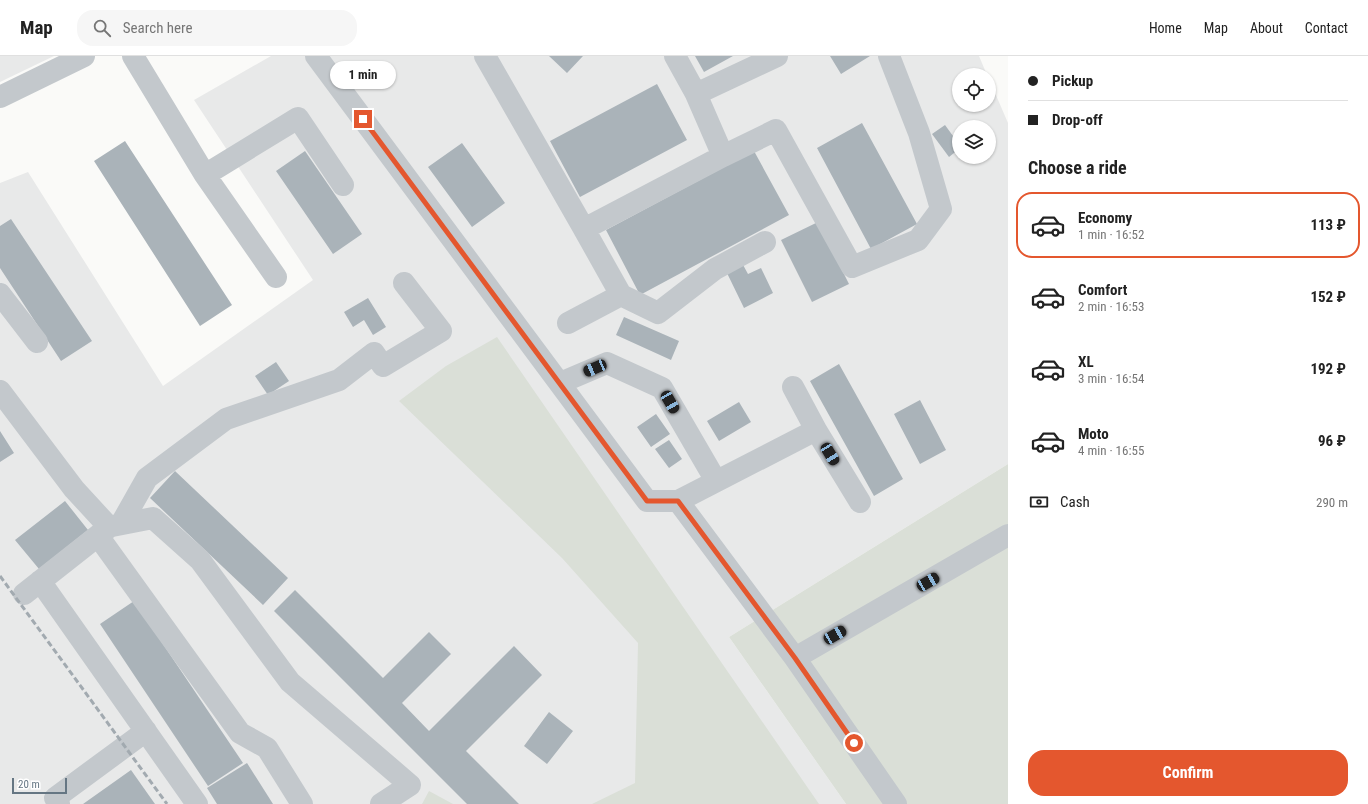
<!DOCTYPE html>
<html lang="en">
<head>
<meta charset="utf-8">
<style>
  :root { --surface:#fff; --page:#f6f6f6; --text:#222; --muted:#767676; --line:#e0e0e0; --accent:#e4572e }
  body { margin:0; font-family:"Roboto Condensed",sans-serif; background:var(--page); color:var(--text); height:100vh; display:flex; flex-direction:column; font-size:15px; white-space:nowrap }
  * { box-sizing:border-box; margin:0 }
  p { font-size:13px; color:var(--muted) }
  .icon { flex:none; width:22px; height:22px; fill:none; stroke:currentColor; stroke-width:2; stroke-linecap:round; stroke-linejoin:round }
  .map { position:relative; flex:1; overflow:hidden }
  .details { display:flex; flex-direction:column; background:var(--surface); width:360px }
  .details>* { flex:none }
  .guide { display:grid; align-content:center; height:88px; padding:0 20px; background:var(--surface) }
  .tools { position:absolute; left:952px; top:12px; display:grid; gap:8px }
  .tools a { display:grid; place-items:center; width:44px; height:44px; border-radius:50%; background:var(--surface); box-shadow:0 1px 3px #0004; font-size:20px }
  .scale { position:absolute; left:12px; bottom:10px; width:55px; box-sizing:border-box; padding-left:4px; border:2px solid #657683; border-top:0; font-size:11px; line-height:14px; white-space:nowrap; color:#657683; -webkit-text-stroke:3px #fff; paint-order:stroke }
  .end { position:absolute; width:18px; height:18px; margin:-9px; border:5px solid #e4572e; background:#fff; box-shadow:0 0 0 2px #fff }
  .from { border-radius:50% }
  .bubble { position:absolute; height:28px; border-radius:14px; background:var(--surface); box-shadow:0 1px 3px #0004; font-size:13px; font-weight:700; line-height:28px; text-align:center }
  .car { position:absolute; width:12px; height:24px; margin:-12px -6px; border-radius:5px; box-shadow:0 0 3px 1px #0007; background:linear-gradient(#222 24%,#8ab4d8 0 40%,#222 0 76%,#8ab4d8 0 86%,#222 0) }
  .guide b { display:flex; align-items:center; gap:14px; height:38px; font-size:15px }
  .guide b+b { border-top:1px solid var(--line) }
  .guide i { width:10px; height:10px; background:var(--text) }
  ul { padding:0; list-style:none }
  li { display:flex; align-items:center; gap:12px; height:66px; margin:0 8px 6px; padding:0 12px; border:2px solid transparent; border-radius:16px }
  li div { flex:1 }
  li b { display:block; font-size:15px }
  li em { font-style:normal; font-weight:700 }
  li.current { border-color:var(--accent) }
  li>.icon { width:36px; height:36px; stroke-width:1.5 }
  h2 { padding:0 20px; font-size:18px; line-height:48px }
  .pay { display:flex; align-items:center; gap:10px; height:44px; padding:0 20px; font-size:15px }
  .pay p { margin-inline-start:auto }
  .primary-button { display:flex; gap:8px; margin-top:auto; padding:8px 20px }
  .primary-button a { flex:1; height:46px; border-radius:16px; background:var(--accent); color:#fff; font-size:16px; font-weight:700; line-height:46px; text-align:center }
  header { display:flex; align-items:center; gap:24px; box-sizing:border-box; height:56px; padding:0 20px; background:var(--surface); border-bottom:1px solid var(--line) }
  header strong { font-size:19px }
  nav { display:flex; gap:22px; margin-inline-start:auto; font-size:14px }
  .search { width:280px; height:36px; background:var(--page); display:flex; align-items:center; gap:10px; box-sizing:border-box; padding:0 14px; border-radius:16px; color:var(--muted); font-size:15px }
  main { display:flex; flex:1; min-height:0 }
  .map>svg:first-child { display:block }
  .built { fill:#e8e9e9; fill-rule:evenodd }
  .green { fill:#dadfd7 }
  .building { fill:#aab3b9 }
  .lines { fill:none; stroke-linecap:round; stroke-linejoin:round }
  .minor { stroke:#c3c8cc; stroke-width:22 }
  .rail { stroke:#a2aab0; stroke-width:3; stroke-dasharray:6 3; stroke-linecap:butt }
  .route { stroke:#e4572e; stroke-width:5 }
</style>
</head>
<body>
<header>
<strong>Map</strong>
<div class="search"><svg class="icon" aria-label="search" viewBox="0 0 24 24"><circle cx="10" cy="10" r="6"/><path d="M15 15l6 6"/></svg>Search here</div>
<nav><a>Home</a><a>Map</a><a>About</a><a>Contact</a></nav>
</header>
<main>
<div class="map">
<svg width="1008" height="748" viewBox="0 0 1008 748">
  <rect width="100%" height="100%" fill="#fafaf8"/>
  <path class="built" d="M 0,0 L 54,0 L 0,26 Z
    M 271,0 L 979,0 L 987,19 L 959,19 L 959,49 L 989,49 L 989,23 L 1008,67 L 1008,408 L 729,581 L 846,748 L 0,748 L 0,127 L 28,116 L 163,330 L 313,224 L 194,44 ZM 959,71 L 989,71 L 989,101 L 959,101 Z"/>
  <path class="green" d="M 497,281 L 819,748 L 592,748 L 635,727 L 638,587 L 562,502 L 399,345 L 446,310 Z
    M 1008,408 L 1008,748 L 846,748 L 729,581 Z
    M 429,735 L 453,748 L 422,748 Z"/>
  <path class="building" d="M 549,0 L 583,0 L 567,17 Z
    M 695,0 L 733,0 L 704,16 Z
    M 830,0 L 870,0 L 841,18 Z
    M 657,28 L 687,84 L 580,141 L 550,85 Z
    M 972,66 L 976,71 L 965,71 Z
    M 862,67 L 917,168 L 871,193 L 817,92 Z
    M 945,69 L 953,80 L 959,75 L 959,93 L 949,101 L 932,78 Z
    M 125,85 L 232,249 L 200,270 L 94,105 Z
    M 462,87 L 505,147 L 472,171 L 428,111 Z
    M 305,95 L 362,178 L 333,198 L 276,115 Z
    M 754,95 L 789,159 L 640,239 L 606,174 Z
    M 11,163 L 92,285 L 61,305 L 0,212 L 0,170 Z
    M 818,166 L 849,228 L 812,246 L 781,184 Z
    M 742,207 L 748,218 L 761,212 L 773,237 L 744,252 L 726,215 Z
    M 368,242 L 386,271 L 373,279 L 364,264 L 353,271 L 344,256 Z
    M 624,261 L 679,285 L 671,304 L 616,279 Z
    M 276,306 L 289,325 L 268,339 L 255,320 Z
    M 839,308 L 903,423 L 874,440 L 810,325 Z
    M 920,344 L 946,394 L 920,408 L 894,358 Z
    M 739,346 L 751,366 L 719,385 L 707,365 Z
    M 656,358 L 670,378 L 651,391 L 637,371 Z
    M 0,375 L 14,397 L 0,406 Z
    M 669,384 L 682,403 L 669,412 L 655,393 Z
    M 175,415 L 288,522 L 263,549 L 150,442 Z
    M 65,445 L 88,474 L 39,513 L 15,484 Z
    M 295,534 L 383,622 L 429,576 L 451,598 L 402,647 L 429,675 L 514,590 L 542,619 L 466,695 L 519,748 L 467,748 L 274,555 Z
    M 134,545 L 243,707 L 208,730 L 100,568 Z
    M 549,656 L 573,675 L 547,708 L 524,690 Z
    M 247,707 L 273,748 L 217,748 L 207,732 Z
    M 131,714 L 155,748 L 83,748 Z"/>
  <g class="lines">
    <path class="minor" d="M 133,0 L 205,119 L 276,221
      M 316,0 L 647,445 L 678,445 L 816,374 L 860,446
      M 485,0 L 584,173
      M 675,0 L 696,38 L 723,100 L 776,74 L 852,211 L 918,184 L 941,153 L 919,77 L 889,0
      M 696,38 L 777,0
      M 0,41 L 84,0
      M 205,119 L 298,62 L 343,129
      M 0,238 L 37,286
      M 621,239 L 658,257 L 715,213 L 765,186
      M 568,267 L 621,239 L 584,173 L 723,100
      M 560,327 L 607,307 L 662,332 L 716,425
      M 793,331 L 816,374
      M 0,335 L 74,433 L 109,471 L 24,538
      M 678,445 L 795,602 L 1008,479
      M 121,468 L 147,422 L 226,363 L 339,324 L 374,297 L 383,310 L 441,275 L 404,227
      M 112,470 L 153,462 L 200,504 L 290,626 L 410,729 L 381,748
      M 98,480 L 240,677 L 267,692 L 302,748
      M 40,525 L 197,748
      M 795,602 L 896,748
      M 59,748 L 55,742 L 146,675"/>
    <path class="rail" d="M 0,520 L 167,748"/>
  </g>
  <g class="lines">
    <path class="route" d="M 363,63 L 647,445 L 678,445 L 795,602 L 854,687"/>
  </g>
</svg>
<div class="tools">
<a><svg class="icon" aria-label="locate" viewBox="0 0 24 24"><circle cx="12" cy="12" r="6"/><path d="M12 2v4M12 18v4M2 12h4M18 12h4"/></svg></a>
<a><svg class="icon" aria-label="layers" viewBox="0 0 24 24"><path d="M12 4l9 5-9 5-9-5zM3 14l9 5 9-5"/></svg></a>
</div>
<div class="scale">20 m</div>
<i class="end from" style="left:854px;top:687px"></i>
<i class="end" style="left:363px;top:63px"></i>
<div class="bubble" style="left:330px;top:5px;width:66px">1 min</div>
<i class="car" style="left:595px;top:312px;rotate:247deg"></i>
<i class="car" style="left:670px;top:346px;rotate:150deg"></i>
<i class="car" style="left:830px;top:398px;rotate:149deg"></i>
<i class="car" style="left:928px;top:526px;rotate:60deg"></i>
<i class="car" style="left:835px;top:579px;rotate:60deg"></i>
</div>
<section class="details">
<div class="guide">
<b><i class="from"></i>Pickup</b>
<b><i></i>Drop-off</b>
</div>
<h2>Choose a ride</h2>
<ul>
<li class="current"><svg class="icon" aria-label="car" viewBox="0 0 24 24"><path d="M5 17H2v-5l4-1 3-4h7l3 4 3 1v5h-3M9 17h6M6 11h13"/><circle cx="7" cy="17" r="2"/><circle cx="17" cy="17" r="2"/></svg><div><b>Economy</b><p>1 min · 16:52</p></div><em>113 ₽</em></li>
<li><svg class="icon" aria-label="car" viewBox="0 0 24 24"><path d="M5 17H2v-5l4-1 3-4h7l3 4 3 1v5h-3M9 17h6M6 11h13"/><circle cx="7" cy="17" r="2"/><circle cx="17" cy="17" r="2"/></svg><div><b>Comfort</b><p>2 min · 16:53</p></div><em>152 ₽</em></li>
<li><svg class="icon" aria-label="car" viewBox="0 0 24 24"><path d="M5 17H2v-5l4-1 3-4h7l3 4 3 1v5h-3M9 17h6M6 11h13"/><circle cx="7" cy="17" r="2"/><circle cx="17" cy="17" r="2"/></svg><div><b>XL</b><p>3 min · 16:54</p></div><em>192 ₽</em></li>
<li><svg class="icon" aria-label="car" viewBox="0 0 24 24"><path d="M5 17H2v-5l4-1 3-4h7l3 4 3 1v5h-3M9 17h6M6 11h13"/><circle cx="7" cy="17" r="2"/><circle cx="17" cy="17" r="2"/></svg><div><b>Moto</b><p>4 min · 16:55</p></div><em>96 ₽</em></li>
</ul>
<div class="pay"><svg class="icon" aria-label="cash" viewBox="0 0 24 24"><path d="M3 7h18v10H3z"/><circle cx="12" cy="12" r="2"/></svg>Cash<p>290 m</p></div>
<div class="primary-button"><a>Confirm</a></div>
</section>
</main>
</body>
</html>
